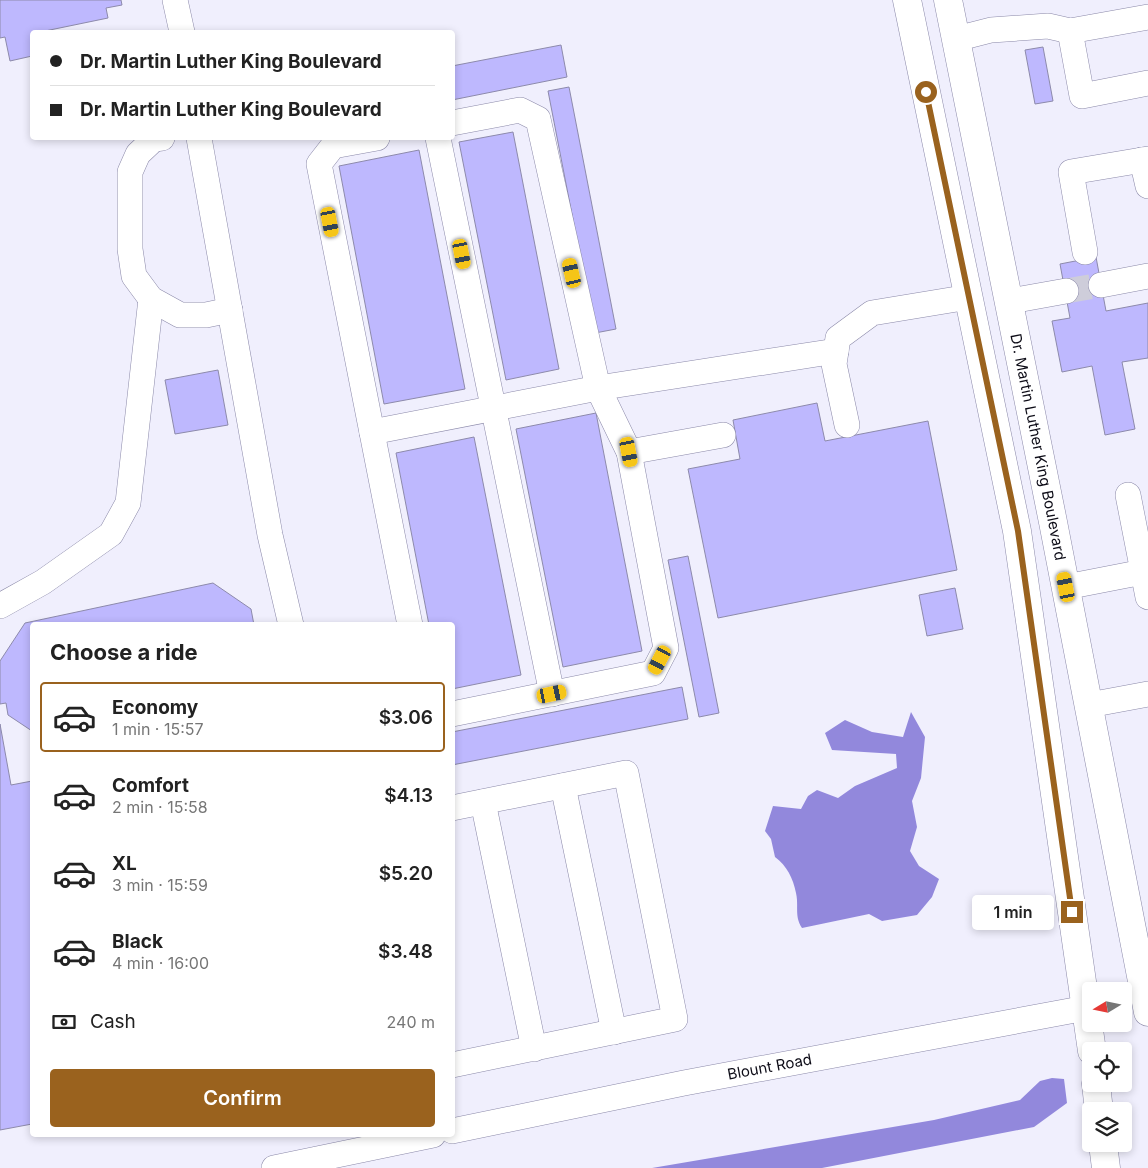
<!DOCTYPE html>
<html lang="en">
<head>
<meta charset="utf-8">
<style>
  :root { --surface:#fff; --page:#f2f2f2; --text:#222; --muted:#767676; --line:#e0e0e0; --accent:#9a621e }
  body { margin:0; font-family:Inter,sans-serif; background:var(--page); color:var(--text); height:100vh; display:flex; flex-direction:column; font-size:19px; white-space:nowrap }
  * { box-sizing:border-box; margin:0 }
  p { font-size:16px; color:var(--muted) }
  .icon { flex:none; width:28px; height:28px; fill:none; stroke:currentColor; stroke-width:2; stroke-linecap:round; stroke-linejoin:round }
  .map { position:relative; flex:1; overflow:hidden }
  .drawer { position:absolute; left:30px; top:622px; width:425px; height:515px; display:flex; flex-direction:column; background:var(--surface); border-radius:5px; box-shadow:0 2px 8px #0003 }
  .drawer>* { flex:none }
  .hud { position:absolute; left:30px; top:30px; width:425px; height:110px; border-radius:5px; box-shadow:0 2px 8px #0003; display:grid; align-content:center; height:110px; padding:0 20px; background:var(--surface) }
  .needle { width:32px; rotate:260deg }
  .buttons { position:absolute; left:1082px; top:982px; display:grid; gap:10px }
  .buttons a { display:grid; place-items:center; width:50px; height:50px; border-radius:5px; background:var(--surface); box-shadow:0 2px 8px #0003; font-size:25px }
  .end { position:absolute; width:22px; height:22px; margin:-11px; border:6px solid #9a621e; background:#fff; box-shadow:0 0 0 2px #fff }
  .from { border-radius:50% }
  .bubble { position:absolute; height:35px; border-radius:5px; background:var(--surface); box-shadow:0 2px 8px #0003; font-size:16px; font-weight:600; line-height:35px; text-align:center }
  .car { position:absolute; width:15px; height:30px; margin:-15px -8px; border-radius:6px; box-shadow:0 0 4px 1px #0007; background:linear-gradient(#f5c518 24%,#345 0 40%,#f5c518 0 76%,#345 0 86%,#f5c518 0) }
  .hud b { display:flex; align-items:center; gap:18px; height:48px; font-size:19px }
  .hud b+b { border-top:1px solid var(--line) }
  .hud i { width:12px; height:12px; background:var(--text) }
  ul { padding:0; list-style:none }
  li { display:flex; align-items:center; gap:15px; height:70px; margin:0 10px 8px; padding:0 10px; border:2px solid transparent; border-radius:5px }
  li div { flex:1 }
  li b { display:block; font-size:19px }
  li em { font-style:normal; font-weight:600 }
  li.active { border-color:var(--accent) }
  li>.icon { width:45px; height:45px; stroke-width:1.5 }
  h2 { padding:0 20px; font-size:22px; line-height:60px }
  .pay { display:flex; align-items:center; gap:12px; height:55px; padding:0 20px; font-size:19px }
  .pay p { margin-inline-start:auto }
  .primary-button { display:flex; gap:10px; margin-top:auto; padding:10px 20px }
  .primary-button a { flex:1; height:58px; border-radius:5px; background:var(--accent); color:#fff; font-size:20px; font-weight:600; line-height:58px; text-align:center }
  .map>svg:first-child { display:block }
  .water { fill:#9288dc }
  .building { fill:#beb8fe; stroke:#8d8aab }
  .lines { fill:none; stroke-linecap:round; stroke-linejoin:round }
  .minor-tunnel { stroke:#cecdda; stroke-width:25; stroke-dasharray:25 12; stroke-linecap:butt }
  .minor-casing { stroke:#8b89a9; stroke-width:26 }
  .major-casing { stroke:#8b89a9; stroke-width:29 }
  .minor { stroke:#fff; stroke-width:25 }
  .major { stroke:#fff; stroke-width:28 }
  .route { stroke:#9a621e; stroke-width:6 }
  .labels { text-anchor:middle; stroke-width:4; stroke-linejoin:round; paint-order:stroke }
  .street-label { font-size:15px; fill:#0d0c17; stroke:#fefefe }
</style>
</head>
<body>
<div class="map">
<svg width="1148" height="1168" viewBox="0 0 1148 1168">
  <rect width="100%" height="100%" fill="#f0effd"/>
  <path class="water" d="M 911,712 L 925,737 L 921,778 L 912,801 L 917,827 L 910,851 L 919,866 L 939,879 L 932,897 L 917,915 L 882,921 L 869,914 L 802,928 C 794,916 799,906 796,893 C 793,878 787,866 775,857 L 771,839 L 765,831 L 773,806 L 801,809 L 808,796 L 817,790 L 838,798 L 855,786 L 897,768 L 896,754 L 832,750 L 825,733 L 845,720 L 872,732 L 903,737 Z
    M 1052,1078 L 1064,1079 L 1067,1103 L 1034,1127 L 822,1168 L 652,1168 L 934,1120 L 1020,1100 L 1040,1081 Z"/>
  <path class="building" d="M 0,0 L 121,0 L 122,5 L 106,8 L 108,18 L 45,31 L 45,32 L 32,32 L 32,56 L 10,61 L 5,37 L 0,38 Z
    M 561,45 L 567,77 L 452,100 L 452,66 Z
    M 1043,47 L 1053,101 L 1035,104 L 1025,50 Z
    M 569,87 L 616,329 L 595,333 L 548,91 Z
    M 513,132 L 559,369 L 506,380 L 459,142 Z
    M 419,150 L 465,389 L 384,404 L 339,166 Z
    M 1096,257 L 1106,311 L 1148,303 L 1148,358 L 1122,362 L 1135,429 L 1105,435 L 1092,366 L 1062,372 L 1052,321 L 1070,318 L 1060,264 Z
    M 218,370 L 228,425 L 175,434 L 165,380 Z
    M 817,403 L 825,441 L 928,421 L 957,570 L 718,618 L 688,469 L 740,459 L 733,420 Z
    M 596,413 L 642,651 L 563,667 L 516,429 Z
    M 474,437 L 521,675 L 452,689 L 452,625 L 429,625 L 396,453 Z
    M 688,556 L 719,713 L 699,717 L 668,560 Z
    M 213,583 L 251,609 L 254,625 L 32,625 L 32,731 L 8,715 L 6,703 L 0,704 L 0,661 L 25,623 Z
    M 955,588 L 963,629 L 927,636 L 919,595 Z
    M 682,687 L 688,719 L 452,765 L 452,732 Z
    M 0,724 L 11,785 L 32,781 L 32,1124 L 0,1130 Z"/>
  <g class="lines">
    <path class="minor-tunnel" d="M 1066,291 L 1101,285"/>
    <g class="minor-casing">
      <g id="minor">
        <path d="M 175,0 L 182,32"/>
        <path d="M 1070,31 L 1082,96 L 1148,83"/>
        <path d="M 956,39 L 991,30 L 1048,26 L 1070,31 L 1148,17"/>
        <path d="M 452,123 L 520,110 L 538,119 L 598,388 L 629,452 L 666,648 L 653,673 L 452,714"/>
        <path d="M 162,138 L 154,139 L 138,154 L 130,172 L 130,249 L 134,276 L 151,299 L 180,315 L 206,315 L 230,310"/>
        <path d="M 199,138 L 270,535 L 291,625"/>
        <path d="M 377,138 L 333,146 L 319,164 L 410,625"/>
        <path d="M 438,138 L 552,694"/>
        <path d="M 1142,160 L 1148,186"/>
        <path d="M 1085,252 L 1071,172 L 1148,159"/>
        <path d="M 1101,285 L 1148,276"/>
        <path d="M 1010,301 L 1066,291"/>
        <path d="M 847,425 L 834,364 L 838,338 L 872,313 L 969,297"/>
        <path d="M 372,432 L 598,388 L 836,351"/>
        <path d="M 629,452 L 723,435"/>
        <path d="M 1128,495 L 1148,597"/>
        <path d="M 1066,587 L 1143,572"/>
        <path d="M 0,606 L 43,582 L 111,534 L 128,503 L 151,299"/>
        <path d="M 1089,705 L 1148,694"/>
        <path d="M 563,786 L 614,1032"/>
        <path d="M 483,802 L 534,1049"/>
        <path d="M 452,808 L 626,773 L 675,1019 L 452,1065"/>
        <path id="s1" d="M 452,1131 L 684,1083 L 1086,1008"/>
        <path d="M 274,1168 L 433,1135"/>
      </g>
    </g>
    <g class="major-casing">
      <g id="major">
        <path d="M 907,0 L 1017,531 L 1092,1051"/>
        <path id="s2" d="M 948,0 L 1053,522 L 1148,1012"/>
        <path d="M 1096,1084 L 1099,1111"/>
        <path d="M 1103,1144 L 1106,1168"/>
      </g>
    </g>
    <use href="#minor" class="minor"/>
    <use href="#major" class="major"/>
  </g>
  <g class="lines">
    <path class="route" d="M 926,92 L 1018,531 L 1072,912"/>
  </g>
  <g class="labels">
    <g class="street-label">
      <text dy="5" stroke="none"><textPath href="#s2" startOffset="456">Dr. Martin Luther King Boulevard</textPath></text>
      <text dy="5" stroke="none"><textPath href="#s1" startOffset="324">Blount Road</textPath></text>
    </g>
  </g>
</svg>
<div class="buttons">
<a><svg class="needle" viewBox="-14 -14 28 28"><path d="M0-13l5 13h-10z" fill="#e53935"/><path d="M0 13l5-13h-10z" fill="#767676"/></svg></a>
<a><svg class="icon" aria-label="locate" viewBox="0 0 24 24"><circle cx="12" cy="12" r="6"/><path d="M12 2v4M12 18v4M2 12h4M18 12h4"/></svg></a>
<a><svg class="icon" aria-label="layers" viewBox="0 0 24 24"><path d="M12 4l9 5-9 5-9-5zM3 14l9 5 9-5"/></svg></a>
</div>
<i class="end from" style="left:926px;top:92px"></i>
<i class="end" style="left:1072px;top:912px"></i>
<div class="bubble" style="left:972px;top:895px;width:82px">1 min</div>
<i class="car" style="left:330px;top:222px;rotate:169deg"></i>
<i class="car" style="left:462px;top:254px;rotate:169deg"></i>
<i class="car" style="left:572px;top:273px;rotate:347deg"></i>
<i class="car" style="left:629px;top:452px;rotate:169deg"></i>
<i class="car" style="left:1066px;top:587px;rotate:349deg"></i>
<i class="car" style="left:660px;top:660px;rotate:208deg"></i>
<i class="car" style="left:552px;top:694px;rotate:78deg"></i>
<div class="hud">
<b><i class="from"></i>Dr. Martin Luther King Boulevard</b>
<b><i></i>Dr. Martin Luther King Boulevard</b>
</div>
<section class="drawer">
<h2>Choose a ride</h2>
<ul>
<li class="active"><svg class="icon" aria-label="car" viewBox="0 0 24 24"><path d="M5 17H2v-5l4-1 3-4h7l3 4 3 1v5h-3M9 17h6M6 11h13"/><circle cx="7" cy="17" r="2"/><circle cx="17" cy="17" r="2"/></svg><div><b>Economy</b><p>1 min · 15:57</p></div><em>$3.06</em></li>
<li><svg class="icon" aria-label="car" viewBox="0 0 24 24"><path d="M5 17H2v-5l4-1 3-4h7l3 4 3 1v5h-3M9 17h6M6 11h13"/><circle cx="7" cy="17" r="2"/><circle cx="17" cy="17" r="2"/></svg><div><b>Comfort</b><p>2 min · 15:58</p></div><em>$4.13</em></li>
<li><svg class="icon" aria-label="car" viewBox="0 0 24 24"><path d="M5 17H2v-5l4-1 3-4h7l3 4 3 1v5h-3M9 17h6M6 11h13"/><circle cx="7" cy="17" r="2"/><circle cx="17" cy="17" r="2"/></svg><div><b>XL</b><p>3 min · 15:59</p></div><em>$5.20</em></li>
<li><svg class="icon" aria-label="car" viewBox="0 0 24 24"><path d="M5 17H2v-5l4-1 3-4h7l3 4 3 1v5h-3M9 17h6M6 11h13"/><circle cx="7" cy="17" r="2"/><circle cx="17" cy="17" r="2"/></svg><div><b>Black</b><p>4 min · 16:00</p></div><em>$3.48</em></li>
</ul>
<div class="pay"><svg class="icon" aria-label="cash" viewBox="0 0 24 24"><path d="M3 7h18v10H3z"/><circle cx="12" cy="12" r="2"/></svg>Cash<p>240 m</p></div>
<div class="primary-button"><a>Confirm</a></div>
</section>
</div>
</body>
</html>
